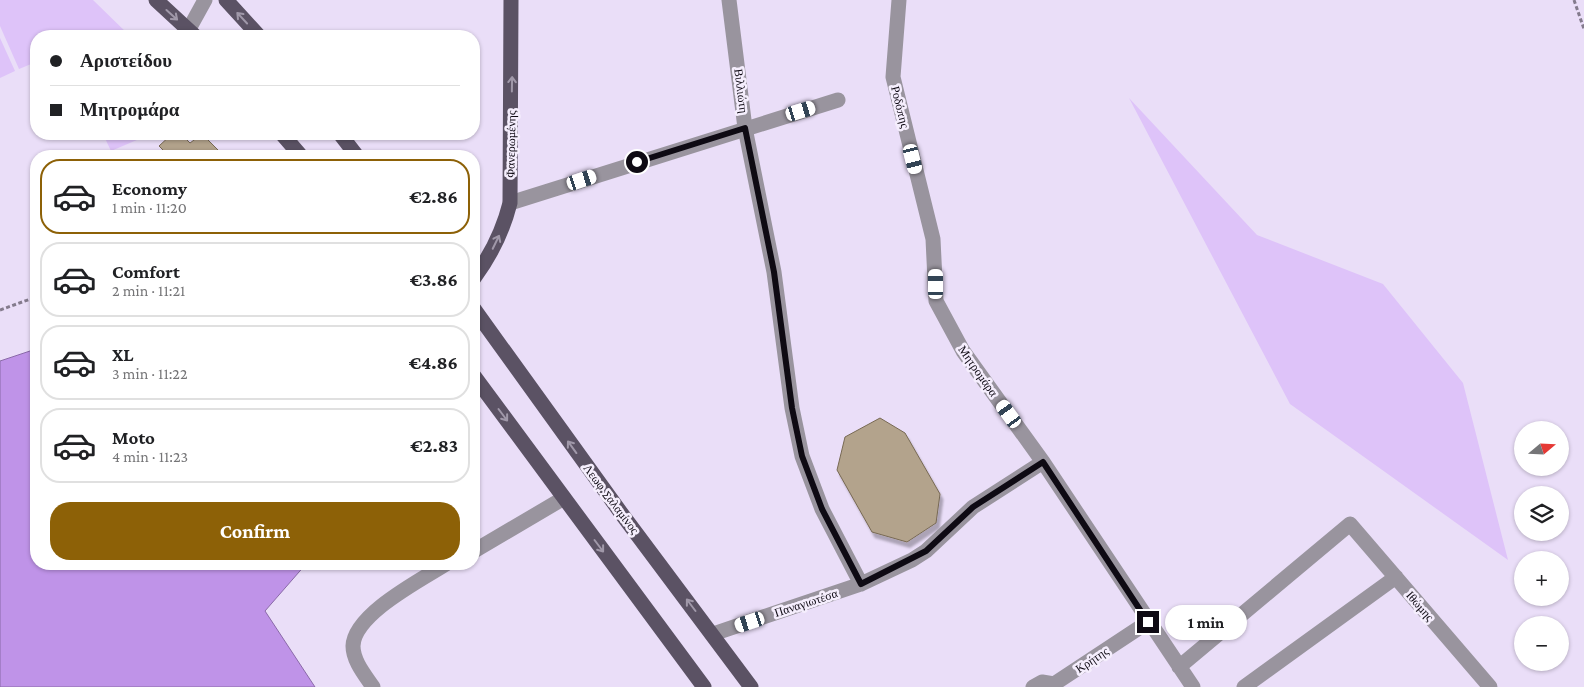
<!DOCTYPE html>
<html lang="en">
<head>
<meta charset="utf-8">
<style>
  :root { --surface:#fff; --page:#f2f2f2; --text:#202124; --muted:#757577; --line:#e0e0e0; --accent:#8d6107 }
  body { margin:0; font-family:"Crimson Pro",serif; background:var(--page); color:var(--text); height:100vh; display:flex; flex-direction:column; font-size:19px; white-space:nowrap }
  * { box-sizing:border-box; margin:0 }
  p { font-size:16px; color:var(--muted) }
  .icon { flex:none; width:28px; height:28px; fill:none; stroke:currentColor; stroke-width:2; stroke-linecap:round; stroke-linejoin:round }
  .map { position:relative; flex:1; overflow:hidden }
  .drawer { position:absolute; left:30px; top:150px; width:450px; height:420px; display:flex; flex-direction:column; background:var(--surface); border-radius:20px; box-shadow:0 1px 4px #0004 }
  .drawer>* { flex:none }
  .guide { position:absolute; left:30px; top:30px; width:450px; height:110px; border-radius:20px; box-shadow:0 1px 4px #0004; display:grid; align-content:center; height:110px; padding:0 20px; background:var(--surface) }
  .needle { width:32px; rotate:71deg }
  .controls { position:absolute; left:1514px; top:421px; display:grid; gap:10px }
  .controls a { display:grid; place-items:center; width:55px; height:55px; border-radius:50%; background:var(--surface); box-shadow:0 1px 4px #0004; font-size:25px }
  .end { position:absolute; width:22px; height:22px; margin:-11px; border:6px solid #0e0a13; background:#fff; box-shadow:0 0 0 2px #fff }
  .from { border-radius:50% }
  .bubble { position:absolute; height:35px; border-radius:18px; background:var(--surface); box-shadow:0 1px 4px #0004; font-size:16px; font-weight:700; line-height:35px; text-align:center }
  .car { position:absolute; width:15px; height:30px; margin:-15px -8px; border-radius:6px; box-shadow:0 0 4px 1px #0007; background:linear-gradient(#fff 24%,#345 0 40%,#fff 0 76%,#345 0 86%,#fff 0) }
  .guide b { display:flex; align-items:center; gap:18px; height:48px; font-size:19px }
  .guide b+b { border-top:1px solid var(--line) }
  .guide i { width:12px; height:12px; background:var(--text) }
  ul { padding:9px 0 0; list-style:none }
  li { display:flex; align-items:center; gap:15px; height:75px; margin:0 10px 8px; padding:0 10px; border:2px solid var(--line); border-radius:20px }
  li div { flex:1 }
  li b { display:block; font-size:19px }
  li em { font-style:normal; font-weight:700 }
  li.selected { border-color:var(--accent) }
  li>.icon { width:45px; height:45px; stroke-width:1.5 }
  .cta { display:flex; gap:10px; margin-top:auto; padding:10px 20px }
  .cta a { flex:1; height:58px; border-radius:20px; background:var(--accent); color:#fff; font-size:20px; font-weight:700; line-height:58px; text-align:center }
  .map>svg:first-child { display:block }
  .green { fill:#dec3f9 }
  .water { fill:#bf93e8; stroke:#8a6aa8 }
  .building { fill:#b3a38c; stroke:#776953; filter:url(#shadow) }
  .lines { fill:none; stroke-linecap:round; stroke-linejoin:round }
  .path { stroke:#847b8d; stroke-width:3; stroke-dasharray:4 2.5; stroke-linecap:butt }
  .minor { stroke:#99949e; stroke-width:15 }
  .major { stroke:#5b5264; stroke-width:15 }
  .oneway { stroke:#a098a9 }
  .route { stroke:#0e0a13; stroke-width:6 }
  .labels { text-anchor:middle; stroke-width:5; stroke-linejoin:round; paint-order:stroke }
  .street-label { font-size:12px; fill:#0e0a13; stroke:#f5eefd }
</style>
</head>
<body>
<div class="map">
<svg width="1584" height="687" viewBox="0 0 1584 687">
  <defs>
    <filter id="shadow"><feDropShadow dx="3" dy="5.5" stdDeviation="1" flood-color="#0004"/></filter>
  </defs>
  <rect width="100%" height="100%" fill="#eadef8"/>
  <path class="green" d="M 0,0 L 93,0 L 130,36 L 36,36 L 36,62 L 19,69 L 0,26 Z
    M 0,38 L 15,71 L 0,78 Z
    M 1129,98 L 1257,235 L 1383,284 L 1463,383 L 1508,560 L 1290,404 Z
    M 103,134 L 151,134 L 111,151 Z"/>
  <path class="water" d="M 36,349 L 36,564 L 306,564 L 265,611 L 315,687 L 0,687 L 0,361 Z"/>
  <path class="building" d="M 172,134 L 181,134 L 190,143 L 202,134 L 222,154 L 220,156 L 183,156 L 180,153 L 176,156 L 169,156 L 159,146 Z
    M 880,418 L 905,433 L 940,494 L 936,523 L 907,542 L 872,532 L 837,470 L 845,437 Z"/>
  <g class="lines">
    <path class="path" d="M 1574,0 L 1584,29
      M 0,310 L 36,297"/>
    <path class="minor" d="M 729,0 L 745,128 L 774,272 L 792,408 L 802,456 L 822,509 L 861,584
      M 899,0 L 893,77 L 933,239 L 936,301 L 963,351 L 1043,462 L 1193,687
      M 189,29 L 205,0
      M 510,203 L 838,100
      M 474,551 L 564,498
      M 713,634 L 861,584 L 912,560 L 926,551 L 973,507 L 1043,462
      M 1179,667 L 1350,524 L 1490,687
      M 373,687 C 365,675 353,661 353,646 C 354,614 421,580 446,564
      M 1033,687 L 1042,682 L 1054,684 L 1148,622
      M 1244,687 L 1396,577"/>
    <path class="major" d="M 156,0 L 195,36
      M 226,0 L 259,36
      M 282,134 L 301,156
      M 340,134 L 357,156
      M 474,278 C 491,255 503,231 510,203 L 511,0
      M 474,309 L 621,513 L 751,687
      M 474,376 L 704,687"/>
  </g>
  <defs><path id="oneway-shaft" d="M-6 0H5M1.5-3L5.5 0L1.5 3" fill="none" stroke-width="1.6" stroke-linecap="round" stroke-linejoin="round" transform="scale(1.25)"/></defs>
  <g class="oneway">
    <use href="#oneway-shaft" transform="translate(172 15) rotate(42)"/>
    <use href="#oneway-shaft" transform="translate(242 18) rotate(-133)"/>
    <use href="#oneway-shaft" transform="translate(512 84) rotate(-89)"/>
    <use href="#oneway-shaft" transform="translate(496 242) rotate(-64)"/>
    <use href="#oneway-shaft" transform="translate(503 415) rotate(53)"/>
    <use href="#oneway-shaft" transform="translate(572 447) rotate(-126)"/>
    <use href="#oneway-shaft" transform="translate(599 546) rotate(53)"/>
    <use href="#oneway-shaft" transform="translate(691 605) rotate(-127)"/>
  </g>
  <g class="lines">
    <path class="route" d="M 637,162 L 745,128 L 774,272 L 792,408 L 802,456 L 822,509 L 861,584 L 926,551 L 973,507 L 1043,462 L 1148,622"/>
  </g>
  <g class="labels">
    <g class="street-label">
      <text transform="translate(741 91) rotate(83)" y="4">Βιλλιώτη</text>
      <text transform="translate(900 107) rotate(76)" y="4">Ροδόπης</text>
      <text transform="translate(511 144) rotate(-89)" y="4">Φανερωμένης</text>
      <text transform="translate(978 371) rotate(55)" y="4">Μητρομάρα</text>
      <text transform="translate(611 499) rotate(53)" y="4">Λεωφ. Σαλαμίνος</text>
      <text transform="translate(806 603) rotate(-18)" y="4">Παναγιωτέσα</text>
      <text transform="translate(1420 606) rotate(49)" y="4">Ιθώμης</text>
      <text transform="translate(1092 660) rotate(-34)" y="4">Κρήτης</text>
    </g>
  </g>
</svg>
<div class="controls">
<a><svg class="needle" viewBox="-14 -14 28 28"><path d="M0-13l5 13h-10z" fill="#e53935"/><path d="M0 13l5-13h-10z" fill="#757577"/></svg></a>
<a><svg class="icon" aria-label="layers" viewBox="0 0 24 24"><path d="M12 4l9 5-9 5-9-5zM3 14l9 5 9-5"/></svg></a>
<a>+</a>
<a>−</a>
</div>
<i class="end from" style="left:637px;top:162px"></i>
<i class="end" style="left:1148px;top:622px"></i>
<div class="bubble" style="left:1165px;top:605px;width:82px">1 min</div>
<i class="car" style="left:801px;top:111px;rotate:73deg"></i>
<i class="car" style="left:913px;top:159px;rotate:166deg"></i>
<i class="car" style="left:582px;top:180px;rotate:72deg"></i>
<i class="car" style="left:936px;top:284px;rotate:0deg"></i>
<i class="car" style="left:1009px;top:414px;rotate:324deg"></i>
<i class="car" style="left:750px;top:622px;rotate:252deg"></i>
<div class="guide">
<b><i class="from"></i>Αριστείδου</b>
<b><i></i>Μητρομάρα</b>
</div>
<section class="drawer">
<ul>
<li class="selected"><svg class="icon" aria-label="car" viewBox="0 0 24 24"><path d="M5 17H2v-5l4-1 3-4h7l3 4 3 1v5h-3M9 17h6M6 11h13"/><circle cx="7" cy="17" r="2"/><circle cx="17" cy="17" r="2"/></svg><div><b>Economy</b><p>1 min · 11:20</p></div><em>€2.86</em></li>
<li><svg class="icon" aria-label="car" viewBox="0 0 24 24"><path d="M5 17H2v-5l4-1 3-4h7l3 4 3 1v5h-3M9 17h6M6 11h13"/><circle cx="7" cy="17" r="2"/><circle cx="17" cy="17" r="2"/></svg><div><b>Comfort</b><p>2 min · 11:21</p></div><em>€3.86</em></li>
<li><svg class="icon" aria-label="car" viewBox="0 0 24 24"><path d="M5 17H2v-5l4-1 3-4h7l3 4 3 1v5h-3M9 17h6M6 11h13"/><circle cx="7" cy="17" r="2"/><circle cx="17" cy="17" r="2"/></svg><div><b>XL</b><p>3 min · 11:22</p></div><em>€4.86</em></li>
<li><svg class="icon" aria-label="car" viewBox="0 0 24 24"><path d="M5 17H2v-5l4-1 3-4h7l3 4 3 1v5h-3M9 17h6M6 11h13"/><circle cx="7" cy="17" r="2"/><circle cx="17" cy="17" r="2"/></svg><div><b>Moto</b><p>4 min · 11:23</p></div><em>€2.83</em></li>
</ul>
<div class="cta"><a>Confirm</a></div>
</section>
</div>
</body>
</html>
